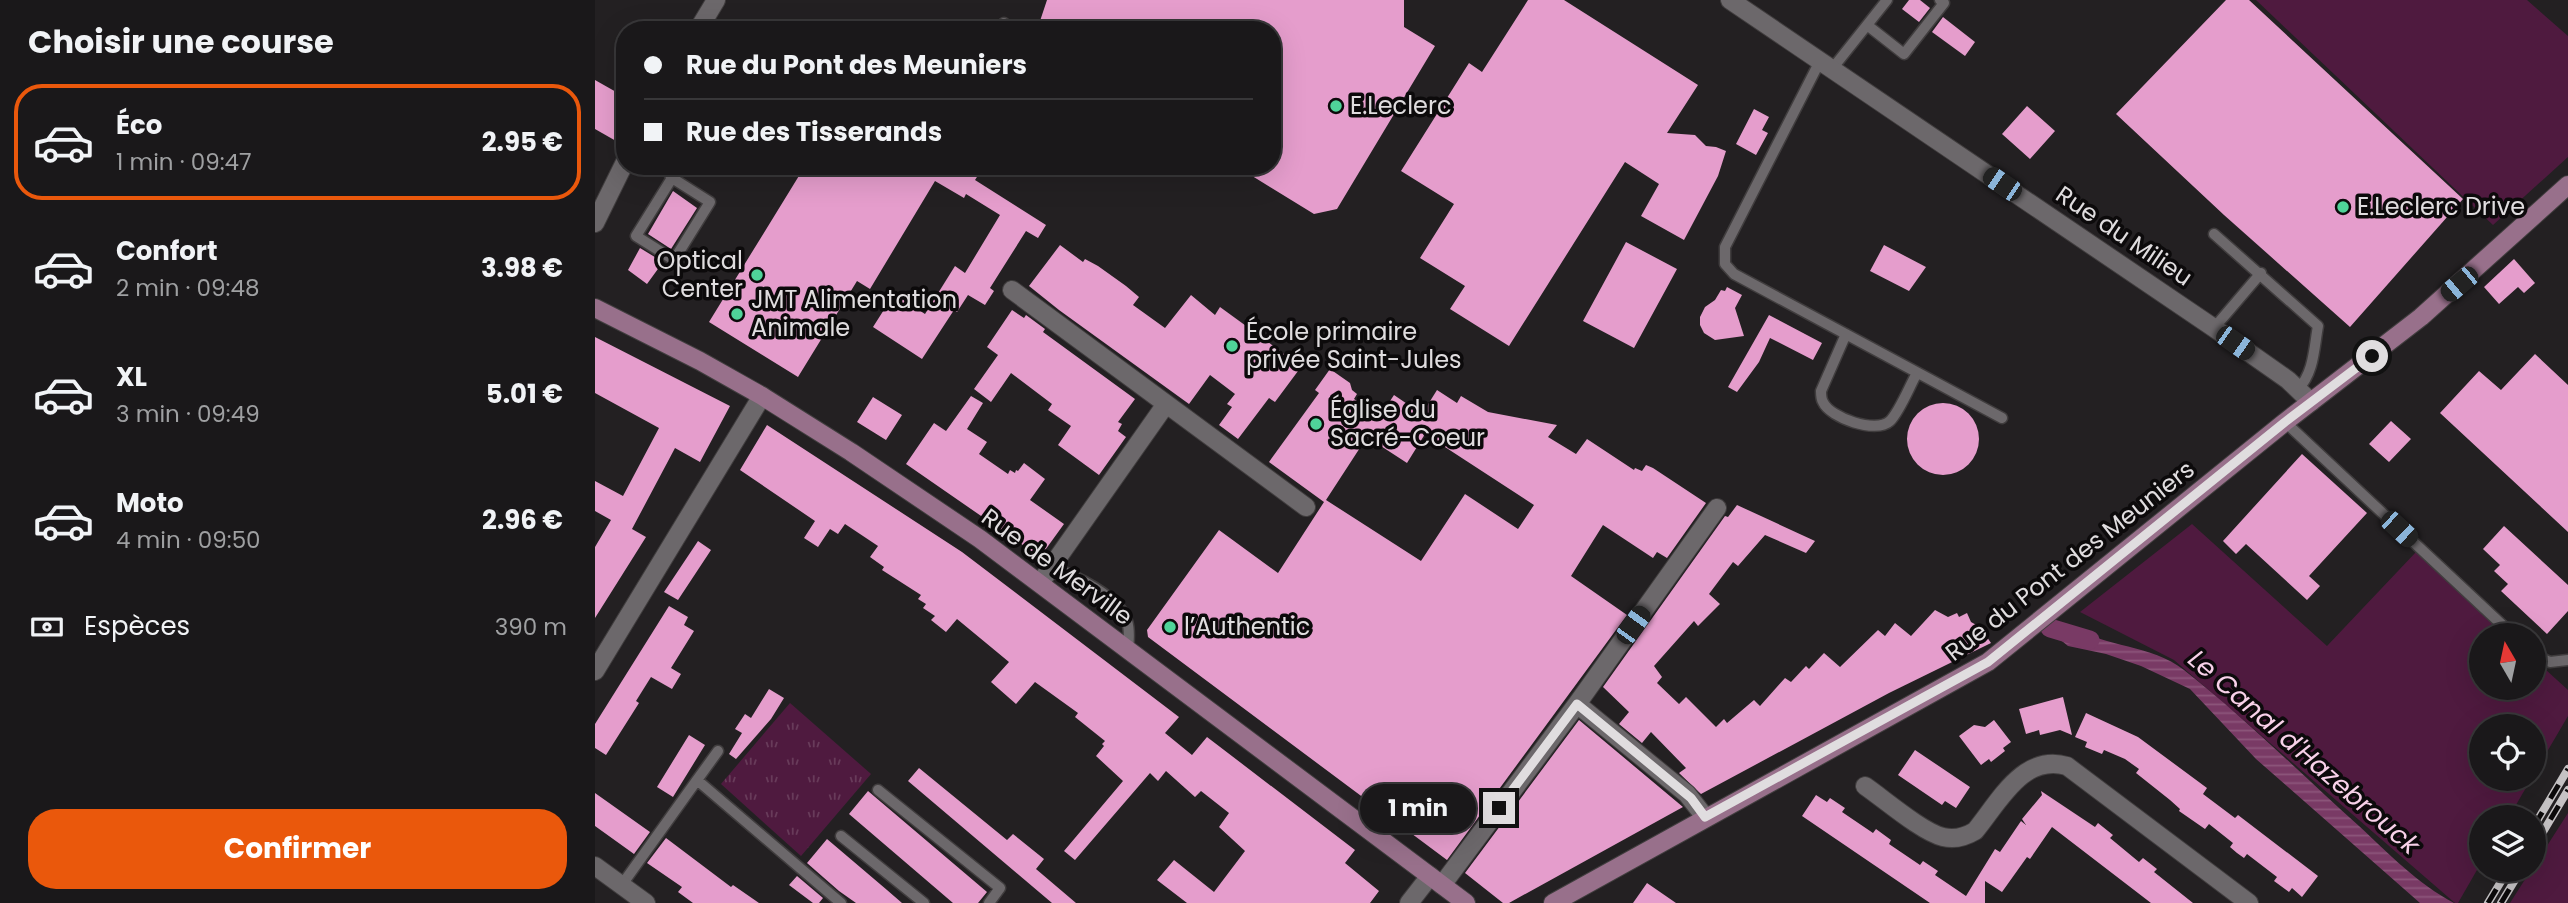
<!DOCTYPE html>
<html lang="fr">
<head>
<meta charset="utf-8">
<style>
  :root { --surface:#1a181a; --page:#232123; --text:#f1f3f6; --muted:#9fa0a2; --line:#383739; --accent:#ea580c }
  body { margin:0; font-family:Poppins,sans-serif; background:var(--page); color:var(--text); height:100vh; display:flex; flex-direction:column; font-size:26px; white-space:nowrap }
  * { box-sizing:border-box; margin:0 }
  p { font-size:23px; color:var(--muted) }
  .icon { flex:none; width:38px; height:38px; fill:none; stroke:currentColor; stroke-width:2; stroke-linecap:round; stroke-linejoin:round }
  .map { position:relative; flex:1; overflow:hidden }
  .side { display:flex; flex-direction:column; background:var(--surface); width:595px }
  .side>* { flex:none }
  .top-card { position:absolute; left:21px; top:21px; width:665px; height:154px; border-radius:28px; box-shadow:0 7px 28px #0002,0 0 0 2px var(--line); display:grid; align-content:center; height:154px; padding:0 28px; background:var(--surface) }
  .needle { width:46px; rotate:351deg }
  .controls { position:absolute; left:1874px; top:623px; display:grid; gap:14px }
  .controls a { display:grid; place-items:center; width:77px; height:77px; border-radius:50%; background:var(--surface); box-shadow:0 7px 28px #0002,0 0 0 2px var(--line); font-size:35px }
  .end { position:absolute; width:32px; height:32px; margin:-16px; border:9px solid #e0dddf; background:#111; box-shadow:0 0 0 4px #111 }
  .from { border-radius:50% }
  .bubble { position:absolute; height:49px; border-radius:24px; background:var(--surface); box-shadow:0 7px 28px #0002,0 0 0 2px var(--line); font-size:23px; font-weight:700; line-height:49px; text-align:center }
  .car { position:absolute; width:21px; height:42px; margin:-21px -10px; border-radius:9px; box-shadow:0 0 5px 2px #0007; background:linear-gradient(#222 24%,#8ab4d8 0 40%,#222 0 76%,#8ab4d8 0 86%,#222 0) }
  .top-card b { display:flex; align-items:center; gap:24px; height:66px; font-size:26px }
  .top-card b+b { border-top:2px solid var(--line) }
  .top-card i { width:18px; height:18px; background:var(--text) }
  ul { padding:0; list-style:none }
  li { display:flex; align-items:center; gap:21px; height:116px; margin:0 14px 10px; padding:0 14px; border:4px solid transparent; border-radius:28px }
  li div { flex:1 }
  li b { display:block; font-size:26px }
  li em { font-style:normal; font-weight:700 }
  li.active { border-color:var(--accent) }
  li>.icon { width:63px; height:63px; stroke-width:1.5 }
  h2 { padding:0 28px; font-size:32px; line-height:84px }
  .pay { display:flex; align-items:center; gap:18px; height:77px; padding:0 28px; font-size:26px }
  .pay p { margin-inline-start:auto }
  .primary-button { display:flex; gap:14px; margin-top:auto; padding:14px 28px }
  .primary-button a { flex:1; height:80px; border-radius:28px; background:var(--accent); color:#fff; font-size:28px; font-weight:700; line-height:80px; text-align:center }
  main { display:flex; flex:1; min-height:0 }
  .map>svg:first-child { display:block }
  .green { fill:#4f1a3f }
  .park { fill:url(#park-tufts) }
  .water { fill:url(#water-rules) }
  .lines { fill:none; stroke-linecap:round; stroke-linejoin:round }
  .canal { stroke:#793a65; stroke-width:19 }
  .building { fill:#e59dcc; fill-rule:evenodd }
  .lane-casing { stroke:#403d3e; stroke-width:13 }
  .street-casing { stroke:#403d3e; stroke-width:20 }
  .secondary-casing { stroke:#403d3e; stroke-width:20 }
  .lane { stroke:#6c686b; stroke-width:10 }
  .street { stroke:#6c686b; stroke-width:18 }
  .secondary { stroke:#98708b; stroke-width:18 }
  .rail-casing { stroke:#c6c3c5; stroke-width:8 }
  .rail { stroke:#0c0a0b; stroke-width:5; stroke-dasharray:16; stroke-linecap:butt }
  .route { stroke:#e0dddf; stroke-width:9 }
  .poi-dot { fill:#4fd399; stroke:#0c0a0b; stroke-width:2.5 }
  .labels { text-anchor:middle; stroke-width:7; stroke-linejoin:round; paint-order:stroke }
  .poi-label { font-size:24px; fill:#e0dddf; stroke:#0c0a0b; text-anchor:start }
  .street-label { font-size:24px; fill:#e0dddf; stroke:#0c0a0b }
  .water-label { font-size:26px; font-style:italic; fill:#f8d1e9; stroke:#0c0a0b }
</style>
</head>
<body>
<main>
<section class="side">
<h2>Choisir une course</h2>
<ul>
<li class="active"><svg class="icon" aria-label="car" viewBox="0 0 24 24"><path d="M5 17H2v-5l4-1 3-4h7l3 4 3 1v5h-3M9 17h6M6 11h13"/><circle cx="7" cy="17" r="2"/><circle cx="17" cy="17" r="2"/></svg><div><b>Éco</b><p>1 min · 09:47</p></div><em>2.95 €</em></li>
<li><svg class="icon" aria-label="car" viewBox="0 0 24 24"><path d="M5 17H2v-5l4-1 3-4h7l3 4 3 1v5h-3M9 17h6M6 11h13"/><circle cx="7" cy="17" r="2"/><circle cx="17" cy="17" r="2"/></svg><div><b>Confort</b><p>2 min · 09:48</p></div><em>3.98 €</em></li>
<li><svg class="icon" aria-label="car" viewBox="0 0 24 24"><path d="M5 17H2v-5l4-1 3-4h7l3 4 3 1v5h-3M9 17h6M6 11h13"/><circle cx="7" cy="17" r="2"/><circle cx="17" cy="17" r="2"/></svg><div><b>XL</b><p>3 min · 09:49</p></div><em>5.01 €</em></li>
<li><svg class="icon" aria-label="car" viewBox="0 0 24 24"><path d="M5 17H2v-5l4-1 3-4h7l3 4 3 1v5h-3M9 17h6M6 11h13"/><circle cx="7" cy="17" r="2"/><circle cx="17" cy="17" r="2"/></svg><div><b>Moto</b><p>4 min · 09:50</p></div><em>2.96 €</em></li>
</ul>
<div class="pay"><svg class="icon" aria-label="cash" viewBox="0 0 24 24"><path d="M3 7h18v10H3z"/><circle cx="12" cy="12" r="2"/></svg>Espèces<p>390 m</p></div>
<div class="primary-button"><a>Confirmer</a></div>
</section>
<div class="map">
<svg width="1973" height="903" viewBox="0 0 1973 903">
  <defs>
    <pattern id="park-tufts" width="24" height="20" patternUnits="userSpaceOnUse" patternTransform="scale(1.75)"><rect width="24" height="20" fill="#4f1a3f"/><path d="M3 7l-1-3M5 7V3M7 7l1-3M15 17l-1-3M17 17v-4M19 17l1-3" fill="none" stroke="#683b5a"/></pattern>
    <pattern id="water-rules" width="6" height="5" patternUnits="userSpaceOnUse" patternTransform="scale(1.75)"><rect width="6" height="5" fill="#793a65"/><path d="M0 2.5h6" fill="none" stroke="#8c567b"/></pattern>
  </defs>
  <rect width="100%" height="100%" fill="#232022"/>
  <path class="green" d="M 1661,0 L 1932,0 L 1973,36 L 1973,157 L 1898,225 Z
    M 1597,524 L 1732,646 L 1821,552 L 1913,635 L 1886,635 L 1886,688 L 1939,688 L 1939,659 L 1973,690 L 1973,716 L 1939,774 L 1939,726 L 1886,726 L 1886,779 L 1936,779 L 1914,817 L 1886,817 L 1886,863 L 1863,903 L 1860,903 L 1579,660 L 1485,612 Z
    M 1973,813 L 1973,903 L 1915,903 L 1936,870 L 1939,870 L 1939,866 Z"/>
  <path class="park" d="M 195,703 L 276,774 L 206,856 L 126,784 Z"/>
  <path class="water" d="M 1476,626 C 1511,648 1556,644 1589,670 C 1650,718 1706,774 1764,826 C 1793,853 1823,884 1859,903 L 1825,903 L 1661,759 L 1595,689 L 1546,666 L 1511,654 L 1473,646 L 1462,637 Z"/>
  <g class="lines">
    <path class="canal" d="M 1455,628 L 1495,640"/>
  </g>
  <path class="building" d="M 452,0 L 809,0 L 809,27 L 840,46 L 742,209 L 719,214 L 641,166 L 677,166 L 677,30 L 442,30 Z
    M 933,0 L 969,0 L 1103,85 L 1072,133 L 1100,135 L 1111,146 L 1121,147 L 1131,151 L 1123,176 L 1089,240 L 1046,216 L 1064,184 L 1030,162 L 914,346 L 855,309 L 870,286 L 825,258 L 859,204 L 806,171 L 874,63 L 887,72 Z
    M 1314,0 L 1325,0 L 1335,8 L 1324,22 L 1307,9 Z
    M 1631,0 L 1654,0 L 1868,199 L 1755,327 L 1629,215 L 1521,114 Z
    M 1348,17 L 1380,42 L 1370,56 L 1337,32 Z
    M 0,80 L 30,97 L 30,126 L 21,141 L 0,129 Z
    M 1432,106 L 1460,131 L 1435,159 L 1407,134 Z
    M 1159,109 L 1174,117 L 1167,130 L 1173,133 L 1161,155 L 1141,144 Z
    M 210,166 L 389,166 L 380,180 L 451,225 L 443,238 L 431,231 L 395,288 L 399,291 L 390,305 L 373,295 L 362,312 L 359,310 L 327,359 L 278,327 L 299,294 L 330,314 L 360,266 L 370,273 L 405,215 L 371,194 L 369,198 L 340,181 L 275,289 L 262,281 L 203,377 L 114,322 Z
    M 78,191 L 102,208 L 76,249 L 53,234 Z
    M 1031,242 L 1082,269 L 1039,348 L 988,321 Z
    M 465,245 L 488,262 L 490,259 L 503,266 L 531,286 L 544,297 L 538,305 L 570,328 L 596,295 L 620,315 L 625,307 L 658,331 L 661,328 L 675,339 L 673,342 L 706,367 L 680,402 L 674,398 L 643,439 L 624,425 L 637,407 L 632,404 L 640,394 L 615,375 L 594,404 L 464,310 L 434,286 Z
    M 1289,245 L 1331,267 L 1314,291 L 1275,271 Z
    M 45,248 L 68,262 L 52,284 L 33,270 Z
    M 1919,259 L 1940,283 L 1929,293 L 1923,287 L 1904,304 L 1889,287 Z
    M 1132,287 L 1147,295 L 1140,308 L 1149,336 L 1120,340 L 1109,333 L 1105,325 L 1105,317 L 1110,307 L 1120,300 L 1126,290 L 1130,291 Z
    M 417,310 L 429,318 L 431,315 L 450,329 L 448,332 L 540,399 L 523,422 L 527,424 L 523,431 L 531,437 L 504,475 L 463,445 L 476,426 L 453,410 L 457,404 L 416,373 L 396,402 L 379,389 L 403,355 L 392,347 Z
    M 1174,315 L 1227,343 L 1218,360 L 1175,338 L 1164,362 L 1142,392 L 1133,387 Z
    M 0,337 L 135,406 L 105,462 L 80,448 L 37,529 L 51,537 L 0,618 L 0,547 L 16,520 L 0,511 L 0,481 L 28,496 L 64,428 L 0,393 Z
    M 1940,354 L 1973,385 L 1973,532 L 1845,413 L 1884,371 L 1906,390 Z
    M 735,369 L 755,383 L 757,390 L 762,394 L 759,399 L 785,416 L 799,395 L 827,414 L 842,390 L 862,403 L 866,396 L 893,412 L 962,425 L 953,437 L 981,454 L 992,439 L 1039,470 L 1040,468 L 1047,471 L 1051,465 L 1058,468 L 1111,503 L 1072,558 L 1062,552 L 1058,558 L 1008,525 L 976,576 L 1032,615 L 852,860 L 553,637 L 552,630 L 624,530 L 683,573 L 729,502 L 674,462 L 724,393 L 720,390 ZM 830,434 L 939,505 L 923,529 L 870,494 L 826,561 L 731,500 L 772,437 L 812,463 Z
    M 376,396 L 388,403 L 372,429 L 392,442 L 384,454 L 413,474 L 415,470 L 420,473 L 421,470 L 423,471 L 429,463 L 450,479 L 435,500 L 469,524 L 448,553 L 441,554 L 311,464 L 339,423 L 351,431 Z
    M 278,397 L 307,415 L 291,440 L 262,422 Z
    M1312 439a36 36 0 1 1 72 0a36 36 0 1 1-72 0Z
    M 1796,421 L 1816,439 L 1794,462 L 1774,444 Z
    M 172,425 L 367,552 L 584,717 L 570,733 L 597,755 L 612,737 L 760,850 L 750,863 L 784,891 L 775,903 L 592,903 L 562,880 L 579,860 L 619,892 L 650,851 L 624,827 L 634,813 L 606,791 L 600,797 L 571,771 L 563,781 L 555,773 L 480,860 L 469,851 L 528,781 L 501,756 L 509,746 L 507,744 L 510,741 L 480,717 L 483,713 L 440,682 L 421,704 L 396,682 L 414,662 L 362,619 L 351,632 L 336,620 L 340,616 L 328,608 L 331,604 L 323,599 L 326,595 L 287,570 L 289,567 L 275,557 L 283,546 L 250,524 L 243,534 L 235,529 L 223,547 L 209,538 L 220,521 L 145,470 Z
    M 1707,454 L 1772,513 L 1714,576 L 1725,586 L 1712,600 L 1651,544 L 1641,554 L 1628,541 Z
    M 1142,505 L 1220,541 L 1211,553 L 1170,535 L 1143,566 L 1138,562 L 1114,594 L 1125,604 L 1103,626 L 1099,621 L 1059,666 L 1067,677 L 1062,683 L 1084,704 L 1091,697 L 1121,727 L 1129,719 L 1132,723 L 1159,700 L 1165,706 L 1190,678 L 1196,682 L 1211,666 L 1214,669 L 1229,653 L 1245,667 L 1283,630 L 1290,636 L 1300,623 L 1316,636 L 1340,610 L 1353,617 L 1362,613 L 1364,617 L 1372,613 L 1376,622 L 1385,627 L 1396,643 L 1294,693 L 1106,794 L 1084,773 L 1091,768 L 1056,732 L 1047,743 L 1024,724 L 1034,712 L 1008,687 L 1130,516 L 1133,517 Z
    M 1909,526 L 1973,585 L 1973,611 L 1952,634 L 1906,591 L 1913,584 L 1899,571 L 1905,565 L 1888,549 Z
    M 103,541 L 116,550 L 83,600 L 69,592 Z
    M 74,606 L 93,617 L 89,625 L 99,631 L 76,668 L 86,674 L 77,689 L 56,677 L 41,701 L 44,703 L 11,755 L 0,748 L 0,724 Z
    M 174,689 L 189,698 L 176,719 L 141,759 L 134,754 L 147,733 L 140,729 L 150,714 L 156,718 Z
    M 1468,697 L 1477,735 L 1465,730 L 1445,735 L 1444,730 L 1431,734 L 1424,709 Z
    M 1491,713 L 1543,737 L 1612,788 L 1608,794 L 1640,818 L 1643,815 L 1723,876 L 1707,897 L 1697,888 L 1694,892 L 1679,881 L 1682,877 L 1652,854 L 1649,858 L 1642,853 L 1635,847 L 1638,843 L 1614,824 L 1610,829 L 1584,811 L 1585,809 L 1575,800 L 1541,773 L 1544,769 L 1530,759 L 1509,750 L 1507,754 L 1490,747 L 1492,742 L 1480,737 Z
    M 984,720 L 1088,807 L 914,903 L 908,903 L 870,873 Z
    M 1399,720 L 1416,742 L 1408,748 L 1410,751 L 1396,762 L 1394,759 L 1386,765 L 1364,736 L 1379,725 L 1390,727 Z
    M 94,735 L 110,745 L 78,797 L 62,787 Z
    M 1320,750 L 1375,787 L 1361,808 L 1350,801 L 1347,805 L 1303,775 Z
    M 324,768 L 412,840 L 418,834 L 449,859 L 441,869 L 481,903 L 457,903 L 313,781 Z
    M 273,791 L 392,892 L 383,903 L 358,903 L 254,814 Z
    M 1446,791 L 1500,827 L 1503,823 L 1518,835 L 1515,838 L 1544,862 L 1548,858 L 1562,869 L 1559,872 L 1598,903 L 1556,903 L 1457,827 L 1435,859 L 1432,857 L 1407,892 L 1390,881 L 1390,903 L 1335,903 L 1207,816 L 1221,795 L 1232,802 L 1235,798 L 1250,808 L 1247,812 L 1278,833 L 1281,829 L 1296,840 L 1294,844 L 1325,865 L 1328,861 L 1343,871 L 1340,875 L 1371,896 L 1400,849 L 1405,852 L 1426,821 L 1431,825 L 1427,819 L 1447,795 Z
    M 0,793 L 55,832 L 39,854 L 0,826 Z
    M 71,838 L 136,887 L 138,885 L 164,903 L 98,903 L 83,892 L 87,887 L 52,863 Z
    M 232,839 L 292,890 L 307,903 L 261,903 L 244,891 L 212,863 Z
    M 202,876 L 228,898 L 224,903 L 218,903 L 194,885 Z
    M 1052,883 L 1081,903 L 1038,903 Z"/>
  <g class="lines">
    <g class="lane-casing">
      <path id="lane" d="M 1272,25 L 1309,54 L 1349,3 L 1345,0
        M 406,30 L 409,23
        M 1225,61 L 1130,247 L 1130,264 L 1139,274 L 1407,418
        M 1237,69 L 1292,0
        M 69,166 L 77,178 L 115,202 L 79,260 L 41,236 L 77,178
        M 1619,234 L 1723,326 C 1719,348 1719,373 1703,389
        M 1619,328 L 1666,273
        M 1251,334 L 1226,391 C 1226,394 1226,399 1228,402 C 1235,418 1281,434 1295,421 C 1305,411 1315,385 1322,373
        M 1690,422 L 1918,635
        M 456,567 C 479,575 524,596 532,621 C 535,630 534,640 533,649
        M 1939,655 L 1955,662 L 1973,660
        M 102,780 L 123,751
        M 283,790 L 405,888 L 394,903
        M 246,836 L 329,903
        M 26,886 L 102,780 L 246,903"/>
    </g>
    <g class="street-casing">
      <path id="street" d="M 1135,0 L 1619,328 L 1693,380 L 1716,402
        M 103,30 L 121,0
        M 0,223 L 30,162
        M 417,290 L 711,507
        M 445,583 L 571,404
        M 0,671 L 167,396
        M 982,704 L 1092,794 L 1110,817
        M 1270,786 C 1289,799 1327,832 1348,837 C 1360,840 1370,837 1380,831 C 1404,802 1428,753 1472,766 L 1654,903
        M 0,866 L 51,903
        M 847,885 L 982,704 L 1122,508
        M 814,903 L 835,876"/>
    </g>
    <g class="secondary-casing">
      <path id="secondary" d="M 0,308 L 105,361 L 167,396 L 256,452 L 385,539 L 871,903
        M 958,903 L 1393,662 L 1690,422 L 1826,317 L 1973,185"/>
    </g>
    <use href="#lane" class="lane"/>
    <use href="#street" class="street"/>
    <use href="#secondary" class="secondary"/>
    <g class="rail-casing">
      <path id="rail" d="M 1939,826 L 1973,769
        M 1939,847 L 1973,790
        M 1893,903 L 1913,870
        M 1906,903 L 1926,870"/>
    </g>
    <use href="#rail" class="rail"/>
  </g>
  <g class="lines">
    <path class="route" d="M 904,808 L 982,704 L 1096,798 L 1110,817 L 1393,662 L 1690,422 L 1777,356"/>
  </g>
  <g class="poi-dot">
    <circle cx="741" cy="106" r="7"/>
    <circle cx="1748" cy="207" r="7"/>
    <circle cx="162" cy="275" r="7"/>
    <circle cx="142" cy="314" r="7"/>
    <circle cx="637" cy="346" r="7"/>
    <circle cx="721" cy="424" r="7"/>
    <circle cx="575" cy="627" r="7"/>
  </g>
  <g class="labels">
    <g class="poi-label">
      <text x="755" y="114">E.Leclerc</text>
      <text x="1762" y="215">E.Leclerc Drive</text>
      <text x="148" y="269" text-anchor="end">Optical<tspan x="148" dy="28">Center</tspan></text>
      <text x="156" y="308">JMT Alimentation<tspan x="156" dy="28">Animale</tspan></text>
      <text x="651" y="340">École primaire<tspan x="651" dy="28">privée Saint-Jules</tspan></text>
      <text x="735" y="418">Église du<tspan x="735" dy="28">Sacré-Coeur</tspan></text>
      <text x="589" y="635">l’Authentic</text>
    </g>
    <g class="street-label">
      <text transform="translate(1529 236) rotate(34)" y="8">Rue du Milieu</text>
      <text transform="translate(1475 561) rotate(-38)" y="8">Rue du Pont des Meuniers</text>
      <text transform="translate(462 567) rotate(36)" y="8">Rue de Merville</text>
    </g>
    <g class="water-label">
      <text transform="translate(1709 752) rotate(41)" y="9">Le Canal d'Hazebrouck</text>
    </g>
  </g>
</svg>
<div class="controls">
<a><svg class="needle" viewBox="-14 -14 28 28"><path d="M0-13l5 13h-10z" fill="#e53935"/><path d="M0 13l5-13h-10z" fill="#9fa0a2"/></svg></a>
<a><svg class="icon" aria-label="locate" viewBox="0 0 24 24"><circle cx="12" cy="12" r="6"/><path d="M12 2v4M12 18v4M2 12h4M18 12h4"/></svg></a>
<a><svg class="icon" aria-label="layers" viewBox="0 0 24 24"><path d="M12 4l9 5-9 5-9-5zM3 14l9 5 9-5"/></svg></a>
</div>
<i class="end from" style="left:1777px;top:356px"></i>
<i class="end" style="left:904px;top:808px"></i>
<div class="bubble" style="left:765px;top:784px;width:116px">1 min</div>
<i class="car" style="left:1407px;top:184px;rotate:304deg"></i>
<i class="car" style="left:1864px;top:284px;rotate:230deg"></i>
<i class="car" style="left:1640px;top:343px;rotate:125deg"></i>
<i class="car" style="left:1804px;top:529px;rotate:133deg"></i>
<i class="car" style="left:1038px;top:625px;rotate:36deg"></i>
<div class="top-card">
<b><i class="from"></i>Rue du Pont des Meuniers</b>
<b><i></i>Rue des Tisserands</b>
</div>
</div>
</main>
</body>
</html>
